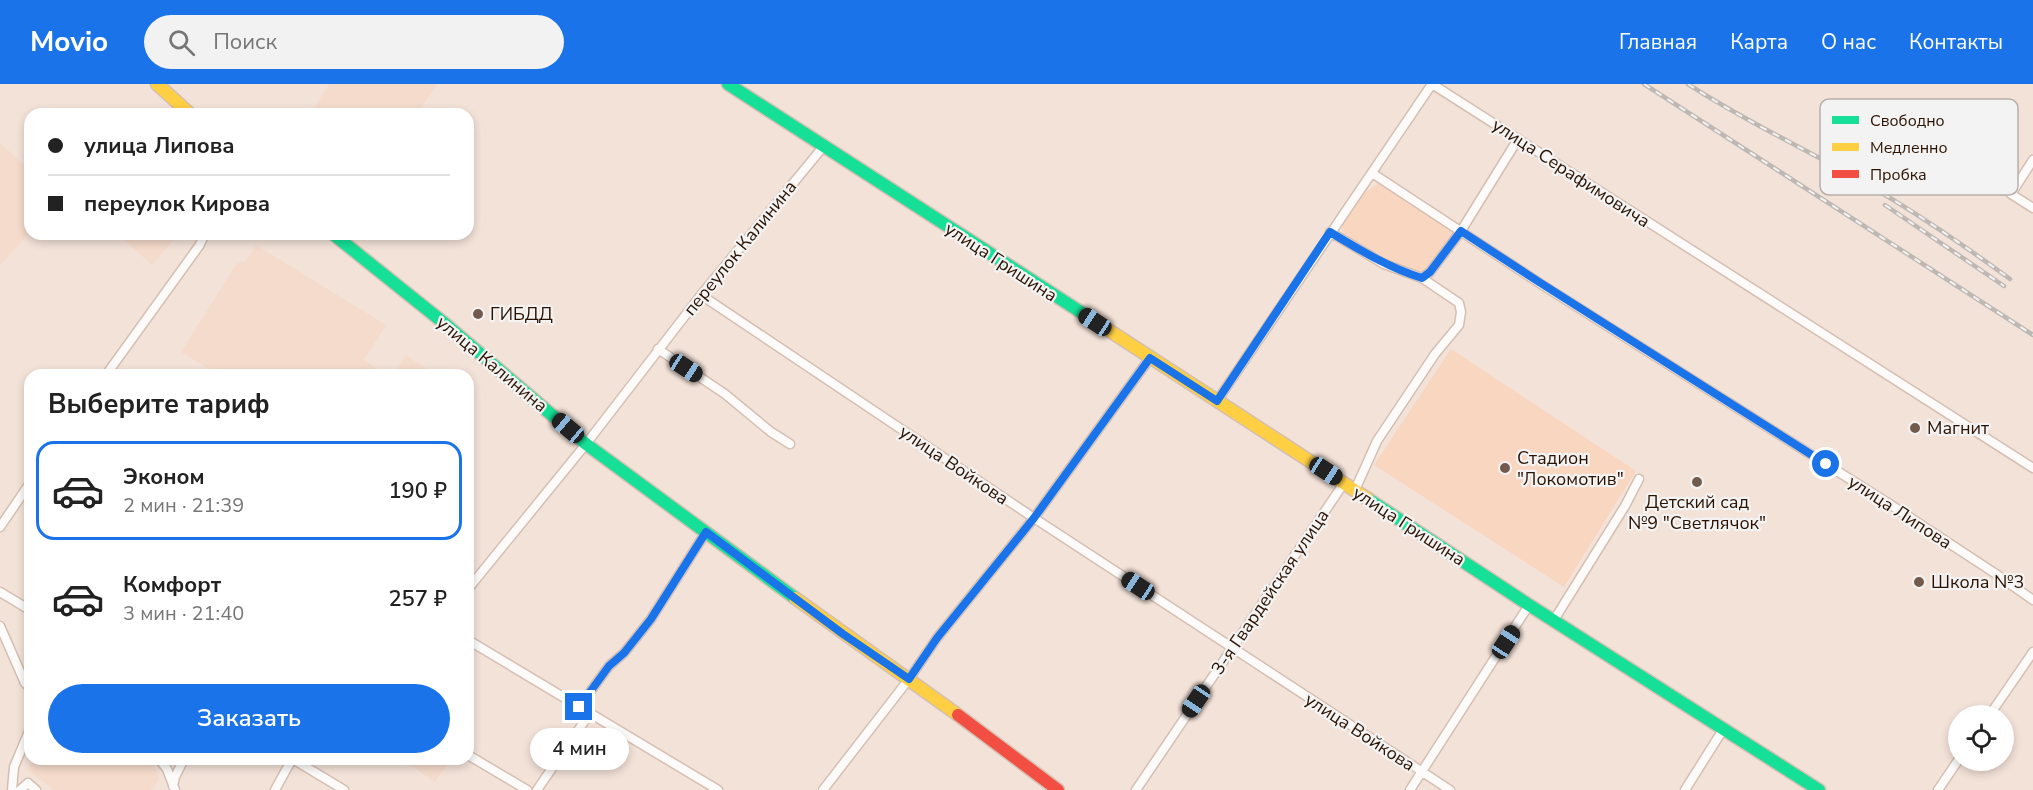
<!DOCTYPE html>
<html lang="ru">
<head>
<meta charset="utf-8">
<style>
  :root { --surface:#fff; --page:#f2f2f2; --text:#222; --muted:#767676; --line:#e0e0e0; --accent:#1a73e8 }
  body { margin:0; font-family:"Nunito Sans",sans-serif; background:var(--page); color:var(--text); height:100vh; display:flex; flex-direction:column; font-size:22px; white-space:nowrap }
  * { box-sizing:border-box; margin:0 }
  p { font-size:20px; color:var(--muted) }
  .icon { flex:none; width:33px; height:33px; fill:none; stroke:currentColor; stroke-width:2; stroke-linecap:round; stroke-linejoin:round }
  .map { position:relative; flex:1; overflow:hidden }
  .drawer { position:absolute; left:24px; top:285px; width:450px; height:396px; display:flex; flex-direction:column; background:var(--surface); border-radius:18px; box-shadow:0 3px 9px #0003 }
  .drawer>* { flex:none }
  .top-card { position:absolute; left:24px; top:24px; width:450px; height:132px; border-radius:18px; box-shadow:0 3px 9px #0003; display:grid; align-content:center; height:132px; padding:0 24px; background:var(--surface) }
  .controls { position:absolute; left:1948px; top:621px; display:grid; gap:12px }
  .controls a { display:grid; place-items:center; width:66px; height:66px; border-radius:50%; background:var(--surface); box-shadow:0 3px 9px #0003; font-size:30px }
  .end { position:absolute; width:27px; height:27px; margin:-14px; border:8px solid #1a73e8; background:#fff; box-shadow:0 0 0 3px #fff }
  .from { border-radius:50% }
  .bubble { position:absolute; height:42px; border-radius:21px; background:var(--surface); box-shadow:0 3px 9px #0003; font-size:20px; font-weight:600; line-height:42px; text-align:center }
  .car { position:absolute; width:18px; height:36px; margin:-18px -9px; border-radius:8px; box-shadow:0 0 4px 2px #0007; background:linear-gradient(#222 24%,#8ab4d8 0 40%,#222 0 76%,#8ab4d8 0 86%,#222 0) }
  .top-card b { display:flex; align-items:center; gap:21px; height:57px; font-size:22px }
  .top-card b+b { border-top:2px solid var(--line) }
  .top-card i { width:15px; height:15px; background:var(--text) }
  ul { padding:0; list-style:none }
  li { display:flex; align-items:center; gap:18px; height:99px; margin:0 12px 9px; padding:0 12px; border:3px solid transparent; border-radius:18px }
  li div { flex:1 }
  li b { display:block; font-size:22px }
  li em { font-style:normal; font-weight:600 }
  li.active { border-color:var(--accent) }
  li>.icon { width:54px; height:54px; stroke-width:1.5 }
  h2 { padding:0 24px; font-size:27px; line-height:72px }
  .primary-button { display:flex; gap:12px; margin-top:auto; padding:12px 24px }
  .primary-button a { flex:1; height:69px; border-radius:36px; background:var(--accent); color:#fff; font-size:24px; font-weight:600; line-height:69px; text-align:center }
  header { display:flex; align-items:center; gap:36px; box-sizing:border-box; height:84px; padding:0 30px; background:var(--accent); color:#fff }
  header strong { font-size:28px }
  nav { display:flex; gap:33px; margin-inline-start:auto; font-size:21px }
  .search { width:420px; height:54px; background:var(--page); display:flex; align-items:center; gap:15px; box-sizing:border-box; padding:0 21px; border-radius:33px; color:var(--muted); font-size:22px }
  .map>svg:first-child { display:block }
  .built { fill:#f5dbcb }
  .green { fill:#f9d6c0 }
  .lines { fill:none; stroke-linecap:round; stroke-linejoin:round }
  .street-casing { stroke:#d5bfb2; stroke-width:11 }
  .fast-casing { stroke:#d5bfb2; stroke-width:15 }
  .slow-casing { stroke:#d5bfb2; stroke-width:15 }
  .jam-casing { stroke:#d5bfb2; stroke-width:15 }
  .street { stroke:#fdfbf9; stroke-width:8 }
  .fast { stroke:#16e098; stroke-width:12 }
  .slow { stroke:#ffcf43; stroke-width:12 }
  .jam { stroke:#f24e42; stroke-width:12 }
  .rail-casing { stroke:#bdb8b4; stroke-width:4.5 }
  .rail { stroke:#f3f3f3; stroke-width:2; stroke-dasharray:7; stroke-linecap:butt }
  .route { stroke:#1a73e8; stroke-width:8 }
  .poi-dot { fill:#725b4c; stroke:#f3f3f3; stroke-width:2 }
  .labels { text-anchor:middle; stroke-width:4.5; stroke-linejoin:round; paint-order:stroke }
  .street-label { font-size:18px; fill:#2c1201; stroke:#f3f3f3 }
  .poi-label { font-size:18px; fill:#2c1201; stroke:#f3f3f3; text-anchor:start }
  .key { fill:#f3f3f3; stroke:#b7b0aa; stroke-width:1.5 }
  .key-label { font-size:16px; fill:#2c1201 }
</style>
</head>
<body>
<header>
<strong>Movio</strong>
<div class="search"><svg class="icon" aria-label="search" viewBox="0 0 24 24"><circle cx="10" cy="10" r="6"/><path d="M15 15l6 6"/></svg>Поиск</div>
<nav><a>Главная</a><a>Карта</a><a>О нас</a><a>Контакты</a></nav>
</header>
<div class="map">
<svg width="2033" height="706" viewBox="0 0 2033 706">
  <rect width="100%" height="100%" fill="#f3e2d8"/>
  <path class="built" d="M 329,0 L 437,0 L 417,30 L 311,30 Z
    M 0,59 L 30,86 L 30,149 L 0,181 Z
    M 117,150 L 179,150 L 152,181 Z
    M 256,161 L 386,241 L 364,276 L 387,291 L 219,291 L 181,268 L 237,179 L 246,177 Z
    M 406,271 L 410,274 L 436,291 L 394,291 Z
    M 35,675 L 142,675 L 155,683 L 159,695 L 151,706 L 54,706 L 28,686 Z
    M 402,675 L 451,675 L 435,698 Z"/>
  <path class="green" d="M 1379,99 L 1455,147 L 1429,185 L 1421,189 L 1385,177 L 1343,151 L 1342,141 L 1364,109 Z
    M 1451,265 L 1636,387 L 1564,503 L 1374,381 Z"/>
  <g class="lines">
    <g class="street-casing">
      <path id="street" d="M 2033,76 L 2011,110 L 2033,124
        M 1372,89 L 1544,202 L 1891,421 L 1996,490 L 2033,516
        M 1330,148 L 1384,180 L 1422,194 L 1459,219 L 1461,228 L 1459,241 L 1435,270 L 1377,357 L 1355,406
        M 1422,194 L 1430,188 L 1461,147 L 1518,55
        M 701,211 L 1034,434 L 1450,706
        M 658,265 L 725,310 L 771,348 L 790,360
        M 106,291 L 199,162 L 205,150
        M 1217,317 L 1432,0 L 2033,384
        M 0,443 L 30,399
        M 468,505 L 586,360 L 701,211 L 823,63
        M 0,508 L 30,526
        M 1554,536 L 1625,422 L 1639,395
        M 0,542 L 25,599 L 30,604
        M 468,556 L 718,706
        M 579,623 L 609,582 L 624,569 L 651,535 L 706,448
        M 1989,632 L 2033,568
        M 468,671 L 527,706
        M 159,675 L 167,685 L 175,706
        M 293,675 L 344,706
        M 173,702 L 175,693 L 184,675
        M 12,706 L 14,683 L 30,645
        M 20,706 L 28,699 L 36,706
        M 275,706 L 292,675
        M 537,706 L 590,629
        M 823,706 L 909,595 L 937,554 L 1034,434 L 1150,274
        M 1136,706 L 1344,399
        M 1410,706 L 1529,521
        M 1685,706 L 1724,644
        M 1938,706 L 1959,675"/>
    </g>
    <g class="fast-casing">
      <path id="fast" d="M 728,0 L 1093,236
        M 333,150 L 444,239 L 586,360 L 795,514
        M 1368,415 L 1529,521 L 1819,706"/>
    </g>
    <g class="slow-casing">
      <path id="slow" d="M 157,0 L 190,30
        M 1093,236 L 1368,415
        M 795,514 L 958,631"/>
    </g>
    <g class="jam-casing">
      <path id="jam" d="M 958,631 L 1058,706"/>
    </g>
    <use href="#street" class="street"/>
    <use href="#fast" class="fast"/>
    <use href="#slow" class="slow"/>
    <use href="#jam" class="jam"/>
    <g class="rail-casing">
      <path id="rail" d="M 1644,0 L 2033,251
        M 1688,0 C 1740,34 1795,60 1849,90 C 1905,121 1958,157 2010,195
        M 1885,121 L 2004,202"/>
    </g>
    <use href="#rail" class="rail"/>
  </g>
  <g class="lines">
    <path class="route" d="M 579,623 L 609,582 L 624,569 L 651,535 L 706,448 L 843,550 L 909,595 L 937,554 L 1034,434 L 1150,274 L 1217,317 L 1330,148 C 1360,166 1389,184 1422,194 L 1430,188 L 1461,147 L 1539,198 L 1826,380"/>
  </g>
  <g class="poi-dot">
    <circle cx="478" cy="230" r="6"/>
    <circle cx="1915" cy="344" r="6"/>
    <circle cx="1505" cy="384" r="6"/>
    <circle cx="1697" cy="398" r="6"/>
    <circle cx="1919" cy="498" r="6"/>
  </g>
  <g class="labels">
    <g class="street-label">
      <text transform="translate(1571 89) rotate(33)" y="6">улица Серафимовича</text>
      <text transform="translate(740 164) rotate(-51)" y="6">переулок Калинина</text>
      <text transform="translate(1001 178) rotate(33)" y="6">улица Гришина</text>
      <text transform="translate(492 280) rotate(40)" y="6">улица Калинина</text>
      <text transform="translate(954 381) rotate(34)" y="6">улица Войкова</text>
      <text transform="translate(1900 428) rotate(33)" y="6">улица Липова</text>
      <text transform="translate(1409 442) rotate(33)" y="6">улица Гришина</text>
      <text transform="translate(1270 508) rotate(-56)" y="6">3-я Гвардейская улица</text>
      <text transform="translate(1360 648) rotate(33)" y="6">улица Войкова</text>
    </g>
    <g class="poi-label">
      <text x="490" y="236">ГИБДД</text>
      <text x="1927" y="350">Магнит</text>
      <text x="1517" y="380">Стадион<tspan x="1517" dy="21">"Локомотив"</tspan></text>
      <text x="1697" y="424" text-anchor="middle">Детский сад<tspan x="1697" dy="21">№9 "Светлячок"</tspan></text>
      <text x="1931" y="504">Школа №3</text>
    </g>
  </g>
  <rect x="1820" y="15" width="198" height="96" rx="9" class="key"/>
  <rect x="1832" y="32" width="27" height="8" fill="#16e098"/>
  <rect x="1832" y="59" width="27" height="8" fill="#ffcf43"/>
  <rect x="1832" y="86" width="27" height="8" fill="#f24e42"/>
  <g class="key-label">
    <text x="1870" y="42">Свободно</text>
    <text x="1870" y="69">Медленно</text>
    <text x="1870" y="96">Пробка</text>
  </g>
</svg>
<div class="controls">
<a><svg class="icon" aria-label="locate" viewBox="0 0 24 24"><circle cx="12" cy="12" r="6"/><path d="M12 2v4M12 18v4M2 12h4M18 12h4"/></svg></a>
</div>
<i class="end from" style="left:1826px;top:380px"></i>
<i class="end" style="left:579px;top:623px"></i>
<div class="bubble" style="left:530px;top:644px;width:99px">4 мин</div>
<i class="car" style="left:1095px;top:238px;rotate:303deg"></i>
<i class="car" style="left:686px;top:284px;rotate:123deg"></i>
<i class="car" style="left:568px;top:344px;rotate:310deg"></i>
<i class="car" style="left:1326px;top:387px;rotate:123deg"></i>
<i class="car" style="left:1138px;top:502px;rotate:303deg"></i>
<i class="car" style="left:1506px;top:558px;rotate:33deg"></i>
<i class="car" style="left:1196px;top:617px;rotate:214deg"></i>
<div class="top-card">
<b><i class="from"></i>улица Липова</b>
<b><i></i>переулок Кирова</b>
</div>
<section class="drawer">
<h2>Выберите тариф</h2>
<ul>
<li class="active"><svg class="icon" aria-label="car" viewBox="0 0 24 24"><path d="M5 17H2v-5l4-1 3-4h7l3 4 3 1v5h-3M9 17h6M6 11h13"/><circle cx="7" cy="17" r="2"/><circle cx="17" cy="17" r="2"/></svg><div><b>Эконом</b><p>2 мин · 21:39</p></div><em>190 ₽</em></li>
<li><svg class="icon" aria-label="car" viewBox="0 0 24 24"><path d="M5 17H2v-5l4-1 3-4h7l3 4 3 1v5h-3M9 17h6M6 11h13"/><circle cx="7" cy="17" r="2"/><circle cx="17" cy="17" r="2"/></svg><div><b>Комфорт</b><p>3 мин · 21:40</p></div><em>257 ₽</em></li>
</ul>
<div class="primary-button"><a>Заказать</a></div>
</section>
</div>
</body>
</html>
